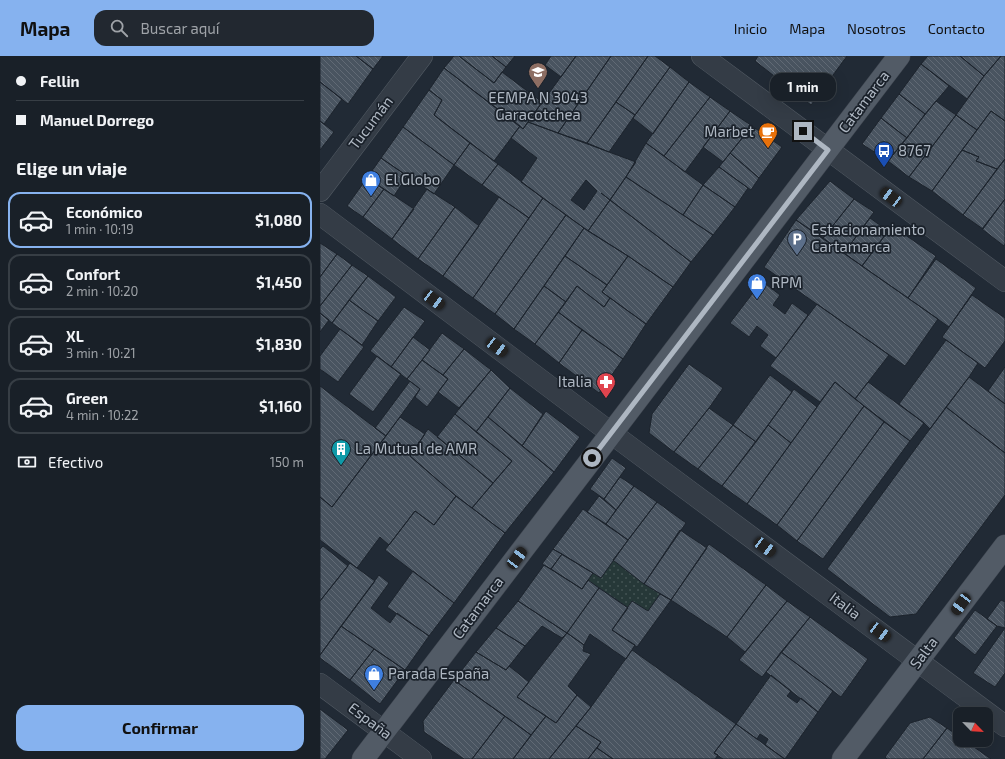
<!DOCTYPE html>
<html lang="es">
<head>
<meta charset="utf-8">
<style>
  :root { --surface:#192028; --page:#222830; --text:#f1f3f6; --muted:#9fa3a8; --line:#373e45; --accent:#86b2ef }
  body { margin:0; font-family:"Exo 2",sans-serif; background:var(--page); color:var(--text); height:100vh; display:flex; flex-direction:column; font-size:15px; white-space:nowrap }
  * { box-sizing:border-box; margin:0 }
  p { font-size:13px; color:var(--muted) }
  .icon { flex:none; width:22px; height:22px; fill:none; stroke:currentColor; stroke-width:2; stroke-linecap:round; stroke-linejoin:round }
  .map { position:relative; flex:1; overflow:hidden }
  .details { display:flex; flex-direction:column; background:var(--surface); width:320px }
  .details>* { flex:none }
  .top-card { display:grid; align-content:center; height:88px; padding:0 16px; background:var(--surface) }
  .needle { width:26px; rotate:115deg }
  .controls { position:absolute; left:633px; top:651px; display:grid; gap:8px }
  .controls a { display:grid; place-items:center; width:40px; height:40px; border-radius:8px; background:var(--surface); box-shadow:0 4px 16px #0002,0 0 0 1px var(--line); font-size:20px }
  .end { position:absolute; width:18px; height:18px; margin:-9px; border:5px solid #aeb7c2; background:#111; box-shadow:0 0 0 2px #111 }
  .from { border-radius:50% }
  .bubble { position:absolute; height:28px; border-radius:12px; background:var(--surface); box-shadow:0 4px 16px #0002,0 0 0 1px var(--line); font-size:13px; font-weight:700; line-height:28px; text-align:center }
  .car { position:absolute; width:12px; height:24px; margin:-12px -6px; border-radius:5px; box-shadow:0 0 3px 1px #0007; background:linear-gradient(#222 24%,#8ab4d8 0 40%,#222 0 76%,#8ab4d8 0 86%,#222 0) }
  .top-card b { display:flex; align-items:center; gap:14px; height:38px; font-size:15px }
  .top-card b+b { border-top:1px solid var(--line) }
  .top-card i { width:10px; height:10px; background:var(--text) }
  ul { padding:0; list-style:none }
  li { display:flex; align-items:center; gap:12px; height:56px; margin:0 8px 6px; padding:0 8px; border:2px solid var(--line); border-radius:12px }
  li div { flex:1 }
  li b { display:block; font-size:15px }
  li em { font-style:normal; font-weight:700 }
  li.selected { border-color:var(--accent) }
  li>.icon { width:36px; height:36px; stroke-width:1.5 }
  h2 { padding:0 16px; font-size:18px; line-height:48px }
  .pay { display:flex; align-items:center; gap:10px; height:44px; padding:0 16px; font-size:15px }
  .pay p { margin-inline-start:auto }
  .button { display:flex; gap:8px; margin-top:auto; padding:8px 16px }
  .button a { flex:1; height:46px; border-radius:12px; background:var(--accent); color:#111; font-size:16px; font-weight:700; line-height:46px; text-align:center }
  header { display:flex; align-items:center; gap:24px; box-sizing:border-box; height:56px; padding:0 20px; background:var(--accent); color:#111 }
  header strong { font-size:19px }
  nav { display:flex; gap:22px; margin-inline-start:auto; font-size:14px }
  .search { width:280px; height:36px; background:var(--page); display:flex; align-items:center; gap:10px; box-sizing:border-box; padding:0 14px; border-radius:12px; color:var(--muted); font-size:15px }
  main { display:flex; flex:1; min-height:0 }
  .map>svg:first-child { display:block }
  .grass { fill:url(#grass-dots) }
  .building { fill:url(#building-back-hatch); stroke:#1c232c; fill-rule:evenodd }
  .lines { fill:none; stroke-linecap:round; stroke-linejoin:round }
  .minor-casing { stroke:#525a63; stroke-width:22 }
  .major-casing { stroke:#3e454f; stroke-width:23 }
  .minor { stroke:#343c46; stroke-width:21 }
  .major { stroke:#525b66; stroke-width:22 }
  .route { stroke:#aeb7c2; stroke-width:5 }
  .labels { text-anchor:middle; stroke-width:3.5; stroke-linejoin:round; paint-order:stroke }
  .poi-label { font-size:15px; fill:#aeb7c2; stroke:#1a212a; text-anchor:start }
  .street-label { font-size:15px; fill:#aeb7c2; stroke:#1a212a }
</style>
</head>
<body>
<header>
<strong>Mapa</strong>
<div class="search"><svg class="icon" aria-label="search" viewBox="0 0 24 24"><circle cx="10" cy="10" r="6"/><path d="M15 15l6 6"/></svg>Buscar aquí</div>
<nav><a>Inicio</a><a>Mapa</a><a>Nosotros</a><a>Contacto</a></nav>
</header>
<main>
<section class="details">
<div class="top-card">
<b><i class="from"></i>Fellin</b>
<b><i></i>Manuel Dorrego</b>
</div>
<h2>Elige un viaje</h2>
<ul>
<li class="selected"><svg class="icon" aria-label="car" viewBox="0 0 24 24"><path d="M5 17H2v-5l4-1 3-4h7l3 4 3 1v5h-3M9 17h6M6 11h13"/><circle cx="7" cy="17" r="2"/><circle cx="17" cy="17" r="2"/></svg><div><b>Económico</b><p>1 min · 10:19</p></div><em>$1,080</em></li>
<li><svg class="icon" aria-label="car" viewBox="0 0 24 24"><path d="M5 17H2v-5l4-1 3-4h7l3 4 3 1v5h-3M9 17h6M6 11h13"/><circle cx="7" cy="17" r="2"/><circle cx="17" cy="17" r="2"/></svg><div><b>Confort</b><p>2 min · 10:20</p></div><em>$1,450</em></li>
<li><svg class="icon" aria-label="car" viewBox="0 0 24 24"><path d="M5 17H2v-5l4-1 3-4h7l3 4 3 1v5h-3M9 17h6M6 11h13"/><circle cx="7" cy="17" r="2"/><circle cx="17" cy="17" r="2"/></svg><div><b>XL</b><p>3 min · 10:21</p></div><em>$1,830</em></li>
<li><svg class="icon" aria-label="car" viewBox="0 0 24 24"><path d="M5 17H2v-5l4-1 3-4h7l3 4 3 1v5h-3M9 17h6M6 11h13"/><circle cx="7" cy="17" r="2"/><circle cx="17" cy="17" r="2"/></svg><div><b>Green</b><p>4 min · 10:22</p></div><em>$1,160</em></li>
</ul>
<div class="pay"><svg class="icon" aria-label="cash" viewBox="0 0 24 24"><path d="M3 7h18v10H3z"/><circle cx="12" cy="12" r="2"/></svg>Efectivo<p>150 m</p></div>
<div class="button"><a>Confirmar</a></div>
</section>
<div class="map">
<svg width="685" height="703" viewBox="0 0 685 703">
  <defs>
    <pattern id="grass-dots" width="8" height="8" patternUnits="userSpaceOnUse"><rect width="8" height="8" fill="#263838"/><path d="M2 2h.1M6 6h.1" fill="none" stroke="#435353" stroke-width="1.8" stroke-linecap="round"/></pattern>
    <pattern id="building-back-hatch" width="6" height="6" patternUnits="userSpaceOnUse"><rect width="6" height="6" fill="#495460"/><path d="M-1 5l2 2M0 0l6 6M5-1l2 2" fill="none" stroke="#616a75"/></pattern>
  </defs>
  <rect width="100%" height="100%" fill="#212a35"/>
  <path class="grass" d="M 293,504 L 324,528 L 340,538 L 328,555 L 308,551 L 268,524 L 273,517 Z"/>
  <path class="building" d="M 0,0 L 36,0 L 53,13 L 28,48 L 0,26 Z
    M 36,0 L 63,0 L 53,13 Z
    M 134,0 L 139,0 L 174,27 L 182,16 L 222,46 L 203,73 L 124,12 Z
    M 139,0 L 172,0 L 186,11 L 174,27 Z
    M 172,0 L 195,0 L 186,11 Z
    M 231,0 L 256,0 L 241,21 L 225,9 Z
    M 256,0 L 291,0 L 238,77 L 208,66 Z
    M 291,0 L 328,0 L 267,87 L 238,77 Z
    M 328,0 L 335,0 L 350,11 L 315,59 L 296,46 Z
    M 438,0 L 527,0 L 491,49 L 435,5 Z
    M 608,0 L 640,0 L 664,20 L 647,43 L 601,8 Z
    M 640,0 L 681,0 L 664,20 Z
    M 681,0 L 685,0 L 685,65 L 671,55 L 657,74 L 636,59 L 664,20 Z
    M 601,8 L 629,30 L 605,58 L 579,38 Z
    M 350,11 L 369,26 L 333,78 L 313,62 Z
    M 124,12 L 200,70 L 174,105 L 114,59 L 122,44 L 109,34 Z
    M 0,26 L 22,43 L 4,68 L 0,65 Z
    M 369,26 L 390,41 L 344,100 L 326,87 Z
    M 109,34 L 122,44 L 114,59 L 150,87 L 134,109 L 83,71 Z
    M 579,38 L 605,58 L 587,82 L 561,62 Z
    M 390,41 L 410,55 L 365,116 L 344,100 Z
    M 616,45 L 636,59 L 589,121 L 568,105 Z
    M 296,46 L 315,59 L 289,96 L 267,87 Z
    M 410,55 L 432,70 L 403,106 L 383,91 Z
    M 671,55 L 685,65 L 685,103 L 677,113 L 656,105 L 659,101 L 642,94 Z
    M 636,59 L 657,74 L 612,135 L 589,121 Z
    M 561,62 L 587,82 L 568,105 L 542,88 Z
    M 0,65 L 14,76 L 0,94 Z
    M 208,66 L 316,106 L 290,144 L 281,137 L 290,144 L 268,175 L 201,126 L 217,102 L 191,82 L 200,70 L 203,73 ZM 266,124 L 277,135 L 264,154 L 251,144 Z
    M 432,70 L 462,91 L 439,122 L 410,97 Z
    M 83,71 L 134,109 L 114,138 L 61,102 Z
    M 150,87 L 178,108 L 162,129 L 134,109 Z
    M 326,87 L 383,129 L 363,159 L 306,121 Z
    M 642,94 L 659,101 L 656,105 L 677,113 L 643,159 L 612,135 Z
    M 410,97 L 439,122 L 431,134 L 399,111 Z
    M 61,102 L 87,120 L 74,140 L 47,122 Z
    M 685,103 L 685,143 L 663,173 L 643,159 Z
    M 178,108 L 223,142 L 209,162 L 162,129 Z
    M 399,111 L 428,132 L 415,151 L 383,129 Z
    M 306,121 L 393,179 L 371,206 L 290,144 Z
    M 47,122 L 64,133 L 43,161 L 27,150 Z
    M 510,125 L 534,143 L 503,182 L 476,164 Z
    M 383,129 L 415,151 L 393,179 L 363,159 Z
    M 64,133 L 94,153 L 72,183 L 43,161 Z
    M 107,133 L 135,151 L 98,203 L 72,183 Z
    M 179,141 L 209,162 L 153,242 L 123,220 Z
    M 223,142 L 246,159 L 175,258 L 153,242 Z
    M 534,143 L 554,156 L 524,197 L 503,182 Z
    M 685,143 L 685,188 L 684,190 L 662,173 Z
    M 290,144 L 371,206 L 353,231 L 308,200 L 268,175 Z
    M 135,151 L 159,170 L 123,220 L 98,203 Z
    M 246,159 L 264,172 L 194,273 L 175,258 Z
    M 550,162 L 568,175 L 542,210 L 524,197 Z
    M 476,164 L 618,263 L 585,310 L 444,211 Z
    M 572,170 L 616,200 L 588,242 L 542,210 Z
    M 264,172 L 308,200 L 287,229 L 245,200 Z
    M 0,187 L 17,198 L 0,221 Z
    M 17,198 L 32,209 L 0,250 L 0,221 Z
    M 245,200 L 287,229 L 282,236 L 290,242 L 284,251 L 257,230 L 246,246 L 224,230 Z
    M 308,200 L 353,231 L 326,268 L 282,236 Z
    M 616,203 L 656,232 L 629,271 L 588,242 Z
    M 32,209 L 48,220 L 12,267 L 0,257 L 0,250 Z
    M 48,220 L 76,241 L 58,265 L 29,244 Z
    M 442,225 L 460,239 L 453,249 L 465,258 L 472,247 L 488,259 L 456,302 L 440,290 L 448,279 L 437,270 L 429,281 L 410,267 Z
    M 224,230 L 246,246 L 215,288 L 194,273 Z
    M 257,230 L 284,251 L 290,242 L 326,268 L 303,303 L 238,256 Z
    M 652,239 L 685,262 L 685,285 L 665,312 L 622,281 Z
    M 29,244 L 58,265 L 42,289 L 12,267 Z
    M 497,248 L 569,299 L 535,343 L 515,326 L 500,346 L 450,310 Z
    M 84,251 L 105,265 L 71,311 L 50,295 Z
    M 238,256 L 262,274 L 239,307 L 215,288 Z
    M 0,257 L 9,264 L 0,276 Z
    M 20,273 L 44,291 L 18,326 L 0,313 L 0,300 Z
    M 262,274 L 303,303 L 279,337 L 239,307 Z
    M 122,277 L 144,293 L 123,319 L 102,304 Z
    M 93,281 L 110,294 L 87,323 L 71,311 Z
    M 626,284 L 658,307 L 649,321 L 610,373 L 604,367 L 579,348 Z
    M 144,293 L 171,314 L 139,352 L 118,336 L 128,323 L 123,319 Z
    M 57,300 L 81,318 L 53,356 L 29,338 Z
    M 102,304 L 128,323 L 107,351 L 95,341 L 100,333 L 87,323 Z
    M 369,308 L 403,332 L 389,352 L 354,396 L 329,377 L 332,358 Z
    M 685,311 L 685,348 L 668,335 Z
    M 171,314 L 190,332 L 156,376 L 135,358 Z
    M 450,319 L 472,336 L 436,386 L 413,369 Z
    M 649,321 L 685,348 L 685,397 L 626,351 Z
    M 90,325 L 100,333 L 66,380 L 55,372 Z
    M 515,326 L 544,350 L 457,469 L 427,448 Z
    M 548,326 L 604,367 L 590,385 L 535,343 Z
    M 0,330 L 66,380 L 12,451 L 0,441 Z
    M 190,332 L 223,358 L 202,390 L 168,361 Z
    M 474,333 L 497,351 L 471,387 L 448,369 Z
    M 544,350 L 564,366 L 477,485 L 457,469 Z
    M 626,351 L 685,397 L 685,439 L 596,558 L 570,561 L 507,513 Z
    M 389,352 L 413,369 L 378,413 L 354,396 Z
    M 226,355 L 260,381 L 234,416 L 202,390 Z
    M 135,358 L 192,405 L 173,427 L 117,381 Z
    M 80,361 L 105,378 L 90,400 L 136,440 L 114,469 L 95,455 L 69,489 L 60,481 L 37,512 L 0,484 L 0,441 L 12,451 Z
    M 168,361 L 234,416 L 185,477 L 152,452 L 192,405 L 156,376 Z
    M 564,366 L 590,385 L 503,503 L 477,485 Z
    M 413,369 L 436,386 L 402,430 L 378,413 Z
    M 448,369 L 471,387 L 427,448 L 402,430 Z
    M 108,373 L 173,427 L 152,452 L 136,440 L 90,400 Z
    M 292,402 L 306,412 L 284,443 L 270,433 Z
    M 300,421 L 314,430 L 296,454 L 284,443 Z
    M 314,430 L 337,446 L 308,484 L 286,468 Z
    M 136,440 L 185,477 L 134,547 L 65,494 L 95,455 L 114,469 Z
    M 279,440 L 296,454 L 286,468 L 267,456 Z
    M 337,446 L 366,467 L 324,528 L 293,504 Z
    M 263,453 L 308,484 L 281,522 L 233,493 Z
    M 360,474 L 387,492 L 351,544 L 324,528 Z
    M 389,488 L 446,529 L 407,581 L 351,544 Z
    M 3,490 L 28,510 L 0,545 L 0,493 Z
    M 233,493 L 242,498 L 231,513 L 222,508 Z
    M 242,498 L 273,517 L 262,533 L 231,513 Z
    M 30,507 L 55,525 L 0,599 L 0,545 Z
    M 224,509 L 262,533 L 268,524 L 279,532 L 247,577 L 198,545 Z
    M 93,515 L 134,547 L 109,580 L 67,551 Z
    M 59,519 L 69,527 L 51,552 L 70,567 L 77,557 L 109,580 L 85,614 L 21,570 Z
    M 446,529 L 467,545 L 425,596 L 407,581 Z
    M 279,532 L 308,552 L 292,574 L 315,589 L 306,603 L 270,578 L 264,589 L 247,577 Z
    M 340,538 L 351,544 L 317,591 L 292,574 L 312,545 L 328,555 Z
    M 681,544 L 685,546 L 685,572 L 677,570 L 667,563 Z
    M 198,545 L 247,577 L 242,582 L 222,570 L 205,590 L 176,572 Z
    M 467,545 L 490,561 L 442,621 L 419,604 Z
    M 655,554 L 677,570 L 655,599 L 634,582 Z
    M 490,561 L 548,603 L 521,641 L 461,596 Z
    M 21,570 L 54,593 L 30,624 L 0,602 L 0,599 Z
    M 176,572 L 205,590 L 186,614 L 156,596 Z
    M 685,572 L 685,617 L 675,631 L 653,617 Z
    M 247,577 L 264,589 L 263,595 L 271,598 L 248,630 L 257,639 L 236,667 L 197,641 Z
    M 54,593 L 85,614 L 60,648 L 30,624 Z
    M 312,594 L 416,668 L 394,697 L 398,699 L 395,703 L 293,703 L 277,692 L 281,686 L 256,670 L 271,651 Z
    M 156,596 L 186,614 L 189,610 L 209,626 L 197,641 L 226,660 L 211,679 L 134,624 Z
    M 461,596 L 513,635 L 498,656 L 446,616 Z
    M 451,619 L 471,635 L 467,640 L 477,647 L 481,642 L 498,656 L 465,703 L 445,689 L 448,683 L 440,678 L 437,683 L 416,668 Z
    M 134,624 L 185,660 L 152,703 L 144,703 L 104,676 L 103,665 Z
    M 257,639 L 271,651 L 229,703 L 193,703 L 226,660 L 236,667 Z
    M 0,653 L 28,674 L 5,703 L 0,703 Z
    M 185,660 L 211,679 L 193,703 L 152,703 Z
    M 610,661 L 627,672 L 603,703 L 567,703 L 565,701 L 590,667 Z
    M 416,668 L 455,696 L 464,703 L 403,703 L 394,697 Z
    M 256,670 L 281,686 L 268,703 L 229,703 Z
    M 627,672 L 640,681 L 640,684 L 644,684 L 671,703 L 603,703 Z
    M 277,692 L 293,703 L 268,703 Z"/>
  <g class="lines">
    <g class="minor-casing">
      <path id="minor" d="M 382,0 L 685,225
        M 0,135 L 102,0
        M 0,158 L 291,377 L 685,670
        M 0,628 L 101,703"/>
    </g>
    <g class="major-casing">
      <path id="major" d="M 43,703 L 579,0
        M 523,703 L 685,490"/>
    </g>
    <use href="#minor" class="minor"/>
    <use href="#major" class="major"/>
  </g>
  <g class="lines">
    <path class="route" d="M 272,402 L 508,94 L 483,75"/>
  </g>
  <defs>
    <g id="school-pin" transform="scale(1)"><path d="M0 17L-7.5 6A9.5 9.5 0 1 1 7.5 6Z" fill="#8d6e63" stroke="#1a212a"/><path d="M0-5L7-2L0 1L-7-2ZM-4 1L0 2.5L4 1V4Q0 6-4 4Z" fill="#fff"/></g>
    <g id="cafe-pin" transform="scale(1)"><path d="M0 17L-7.5 6A9.5 9.5 0 1 1 7.5 6Z" fill="#e8710a" stroke="#1a212a"/><path d="M-5.5-4.5H6V0H3Q3 3.5 0 3.5H-2.5Q-5.5 3.5-5.5 0ZM3-3.2v2h1.7v-2ZM-6 4.5H4V6H-6Z" fill="#fff"/></g>
    <g id="bus-pin" transform="scale(1)"><path d="M0 17L-7.5 6A9.5 9.5 0 1 1 7.5 6Z" fill="#1a4fb4" stroke="#1a212a"/><path d="M-5-6H5V4H4V6H2V4H-2V6H-4V4H-5ZM-3.5-4V0h7V-4ZM-3.5 1.2v1.5H-2V1.2ZM2 1.2v1.5H3.5V1.2Z" fill="#fff"/></g>
    <g id="shop-pin" transform="scale(1)"><path d="M0 17L-7.5 6A9.5 9.5 0 1 1 7.5 6Z" fill="#3f7fe0" stroke="#1a212a"/><path d="M-5-2.5h2.3a2.7 3.5 0 0 1 5.4 0H5L5.5 6h-11ZM-1.5-2.5h3a1.5 2.3 0 0 0-3 0Z" fill="#fff"/></g>
    <g id="parking-pin" transform="scale(1)"><path d="M0 17L-7.5 6A9.5 9.5 0 1 1 7.5 6Z" fill="#5c6f8a" stroke="#1a212a"/><path d="M-3.5-5.5H1a3.5 3.5 0 0 1 0 7H-1V5.5H-3.5ZM-1-3.4V-.6H.8a1.4 1.4 0 0 0 0-2.8Z" fill="#fff"/></g>
    <g id="pharmacy-pin" transform="scale(1)"><path d="M0 17L-7.5 6A9.5 9.5 0 1 1 7.5 6Z" fill="#e0444e" stroke="#1a212a"/><path d="M-2-6h4v4h4v4h-4v4h-4v-4h-4v-4h4Z" fill="#fff"/></g>
    <g id="building-pin" transform="scale(1)"><path d="M0 17L-7.5 6A9.5 9.5 0 1 1 7.5 6Z" fill="#0f9aa8" stroke="#1a212a"/><path d="M-4-6H4V6H1V3H-1V6H-4ZM-2.5-4.3h1.7v1.8h-1.7ZM.8-4.3h1.7v1.8H.8ZM-2.5-1h1.7V.8h-1.7ZM.8-1h1.7V.8H.8Z" fill="#fff"/></g>
  </defs>
  <g fill-rule="evenodd">
    <use href="#school-pin" x="218" y="16"/>
    <use href="#cafe-pin" x="448" y="76"/>
    <use href="#bus-pin" x="564" y="95"/>
    <use href="#shop-pin" x="51" y="124"/>
    <use href="#parking-pin" x="477" y="183"/>
    <use href="#shop-pin" x="437" y="227"/>
    <use href="#pharmacy-pin" x="286" y="326"/>
    <use href="#building-pin" x="21" y="393"/>
    <use href="#shop-pin" x="54" y="618"/>
  </g>
  <g class="labels">
    <g class="poi-label">
      <text x="218" y="47" text-anchor="middle">EEMPA N 3043<tspan x="218" dy="17">Garacotchea</tspan></text>
      <text x="434" y="81" text-anchor="end">Marbet</text>
      <text x="578" y="100">8767</text>
      <text x="65" y="129">El Globo</text>
      <text x="491" y="179">Estacionamiento<tspan x="491" dy="17">Cartamarca</tspan></text>
      <text x="451" y="232">RPM</text>
      <text x="272" y="331" text-anchor="end">Italia</text>
      <text x="35" y="398">La Mutual de AMR</text>
      <text x="68" y="623">Parada España</text>
    </g>
    <g class="street-label">
      <text transform="translate(544 46) rotate(-53)" y="5">Catamarca</text>
      <text transform="translate(51 67) rotate(-53)" y="5">Tucumán</text>
      <text transform="translate(525 550) rotate(37)" y="5">Italia</text>
      <text transform="translate(158 552) rotate(-53)" y="5">Catamarca</text>
      <text transform="translate(604 597) rotate(-53)" y="5">Salta</text>
      <text transform="translate(50 665) rotate(37)" y="5">España</text>
    </g>
  </g>
</svg>
<div class="controls">
<a><svg class="needle" viewBox="-14 -14 28 28"><path d="M0-13l5 13h-10z" fill="#e53935"/><path d="M0 13l5-13h-10z" fill="#9fa3a8"/></svg></a>
</div>
<i class="end from" style="left:272px;top:402px"></i>
<i class="end" style="left:483px;top:75px"></i>
<div class="bubble" style="left:450px;top:17px;width:66px">1 min</div>
<i class="car" style="left:571px;top:141px;rotate:307deg"></i>
<i class="car" style="left:114px;top:244px;rotate:127deg"></i>
<i class="car" style="left:177px;top:291px;rotate:127deg"></i>
<i class="car" style="left:445px;top:491px;rotate:127deg"></i>
<i class="car" style="left:197px;top:502px;rotate:37deg"></i>
<i class="car" style="left:641px;top:548px;rotate:217deg"></i>
<i class="car" style="left:560px;top:576px;rotate:127deg"></i>
</div>
</main>
</body>
</html>
